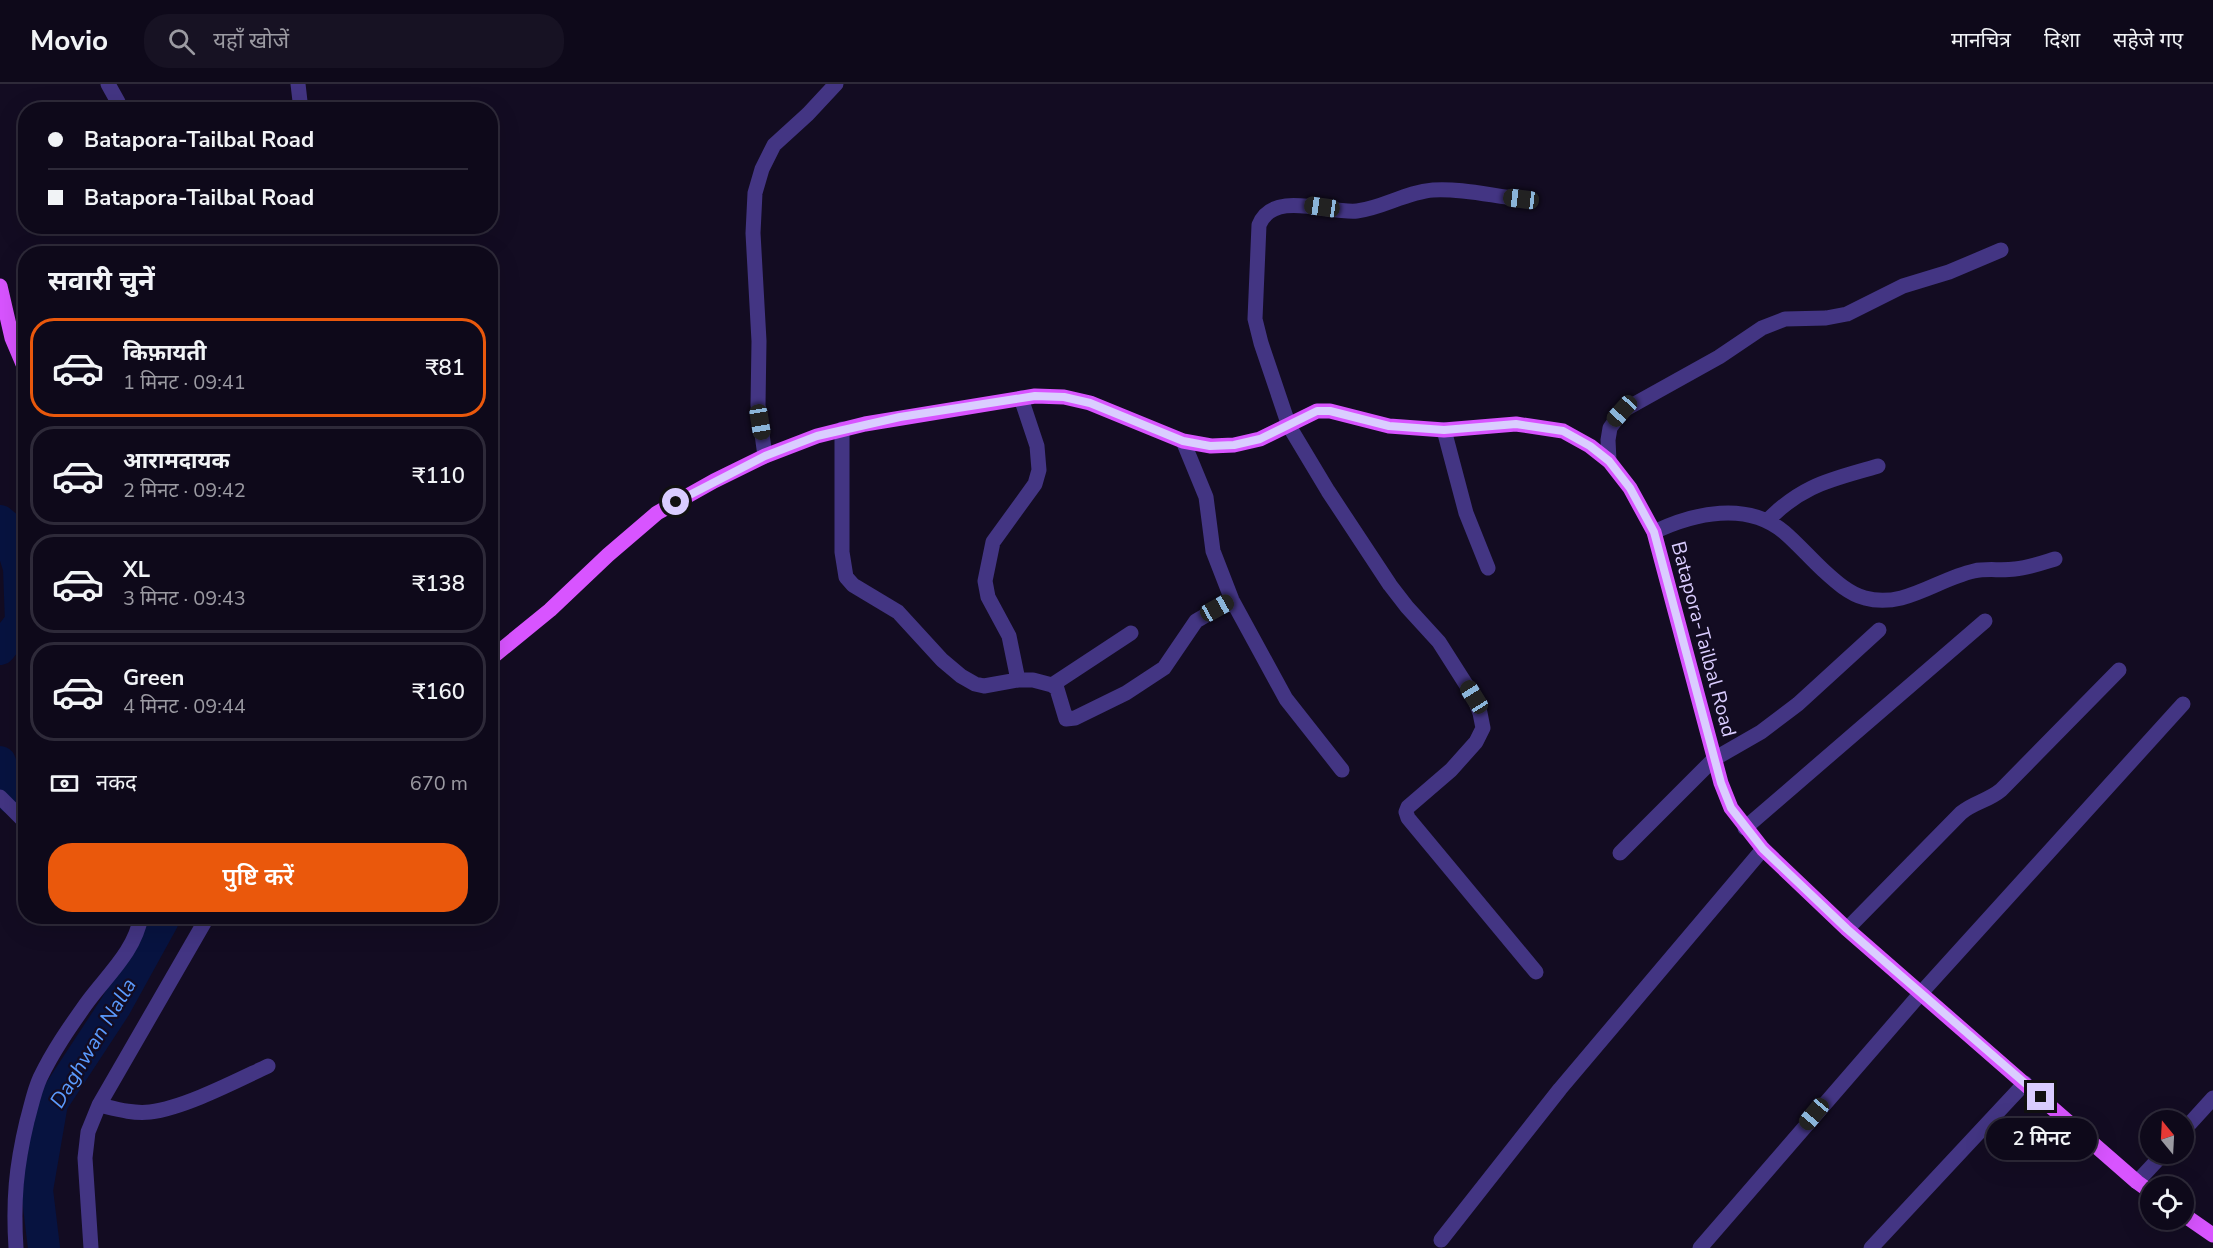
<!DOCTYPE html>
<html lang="hi">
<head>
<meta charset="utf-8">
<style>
  :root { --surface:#0e091a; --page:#171223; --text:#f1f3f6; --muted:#9b9aa2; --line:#2e2a39; --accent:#ea580c }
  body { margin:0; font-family:"Nunito Sans","Noto Sans Devanagari",sans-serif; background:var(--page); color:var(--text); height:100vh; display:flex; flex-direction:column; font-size:22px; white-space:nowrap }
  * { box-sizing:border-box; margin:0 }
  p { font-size:20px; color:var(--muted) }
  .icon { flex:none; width:33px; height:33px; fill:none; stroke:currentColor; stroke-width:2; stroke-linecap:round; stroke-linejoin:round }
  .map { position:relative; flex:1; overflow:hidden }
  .side { position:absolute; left:18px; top:162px; width:480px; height:678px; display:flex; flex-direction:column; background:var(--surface); border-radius:24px; box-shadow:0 6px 24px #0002,0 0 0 2px var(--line) }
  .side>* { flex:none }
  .top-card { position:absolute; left:18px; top:18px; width:480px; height:132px; border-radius:24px; box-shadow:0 6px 24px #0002,0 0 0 2px var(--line); display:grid; align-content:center; height:132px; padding:0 30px; background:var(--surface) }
  .needle { width:39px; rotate:342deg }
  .fabs { position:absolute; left:2140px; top:1026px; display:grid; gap:12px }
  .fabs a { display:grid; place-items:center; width:54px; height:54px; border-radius:50%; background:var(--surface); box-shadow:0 6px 24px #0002,0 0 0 2px var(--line); font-size:30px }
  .end { position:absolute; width:27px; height:27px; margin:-14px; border:8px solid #dacdff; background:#111; box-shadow:0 0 0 3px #111 }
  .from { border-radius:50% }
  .bubble { position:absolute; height:42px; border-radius:21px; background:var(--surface); box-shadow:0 6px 24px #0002,0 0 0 2px var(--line); font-size:20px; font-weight:600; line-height:42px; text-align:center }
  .car { position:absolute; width:18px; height:36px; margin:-18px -9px; border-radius:8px; box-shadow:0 0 4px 2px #0007; background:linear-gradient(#222 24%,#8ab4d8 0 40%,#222 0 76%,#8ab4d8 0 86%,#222 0) }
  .top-card b { display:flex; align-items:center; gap:21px; height:57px; font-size:22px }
  .top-card b+b { border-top:2px solid var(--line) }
  .top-card i { width:15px; height:15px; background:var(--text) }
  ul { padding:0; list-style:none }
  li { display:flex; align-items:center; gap:18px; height:99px; margin:0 12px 9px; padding:0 18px; border:3px solid var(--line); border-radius:24px }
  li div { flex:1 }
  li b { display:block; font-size:22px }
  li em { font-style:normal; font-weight:600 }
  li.active { border-color:var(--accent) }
  li>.icon { width:54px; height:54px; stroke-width:1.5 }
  h2 { padding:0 30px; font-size:27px; line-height:72px }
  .pay { display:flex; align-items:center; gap:15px; height:66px; padding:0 30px; font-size:22px }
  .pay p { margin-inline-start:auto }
  .cta { display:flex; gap:12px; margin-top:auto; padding:12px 30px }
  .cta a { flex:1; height:69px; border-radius:24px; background:var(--accent); color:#fff; font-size:24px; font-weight:600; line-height:69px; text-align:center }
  header { display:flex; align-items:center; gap:36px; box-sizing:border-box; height:84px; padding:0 30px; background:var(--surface); border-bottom:2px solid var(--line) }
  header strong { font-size:28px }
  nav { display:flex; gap:33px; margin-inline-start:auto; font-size:21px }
  .search { width:420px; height:54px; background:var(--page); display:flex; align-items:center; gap:15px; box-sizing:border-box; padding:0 21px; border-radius:24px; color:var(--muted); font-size:22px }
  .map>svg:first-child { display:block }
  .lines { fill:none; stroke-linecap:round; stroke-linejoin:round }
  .river { stroke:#071340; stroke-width:32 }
  .minor { stroke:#433583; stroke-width:15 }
  .major { stroke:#d854ff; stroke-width:15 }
  .route { stroke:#dacdff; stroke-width:8 }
  .labels { text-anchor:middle; stroke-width:4.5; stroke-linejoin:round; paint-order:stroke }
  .street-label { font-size:20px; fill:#dacdff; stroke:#130c22 }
  .water-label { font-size:21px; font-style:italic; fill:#5b9bff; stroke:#130c22 }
</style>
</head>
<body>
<header>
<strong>Movio</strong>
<div class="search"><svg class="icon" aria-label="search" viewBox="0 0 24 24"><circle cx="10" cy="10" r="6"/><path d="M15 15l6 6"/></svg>यहाँ खोजें</div>
<nav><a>मानचित्र</a><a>दिशा</a><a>सहेजे गए</a></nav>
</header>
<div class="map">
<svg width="2213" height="1164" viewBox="0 0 2213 1164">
  <rect width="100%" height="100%" fill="#130c22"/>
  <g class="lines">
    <path class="river" d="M 0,437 L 6,442 L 19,484 L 21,538 L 0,565
      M 0,678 L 12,714 L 26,722
      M 44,1164 L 37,1106 L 52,1019 L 115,923 L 163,836 L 161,832"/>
    <path class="minor" d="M 108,0 L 118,18
      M 298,0 L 301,26
      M 1521,115 C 1492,112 1461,104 1433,106 C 1406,108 1383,124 1357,127 C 1329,130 1273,105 1259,141 L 1255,235 L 1261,259 L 1289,342 L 1328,407 L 1390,501 L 1407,523 L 1439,558 L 1474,613 L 1480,629 L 1483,644 L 1476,658 L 1451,686 L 1408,723 L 1406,728 L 1408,734 L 1536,888
      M 842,345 L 842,468 L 846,493 L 853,501 L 898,528 L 942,576 L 961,592 L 975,600 L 984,602 L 1018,596 L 1033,596 L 1052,601 L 1057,605 L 1066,635 L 1075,634 L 1126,609 L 1164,584 L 1196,537 L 1232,516
      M 1444,346 L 1466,429 L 1488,484
      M 1183,357 L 1206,413 L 1213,467 L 1232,516 L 1286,615 L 1342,686
      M 765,372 L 758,321 L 759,257 L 753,149 L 755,109 L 762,85 L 774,61 L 808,30 L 836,0
      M 1609,377 L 1608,356 L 1610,344 L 1622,327 L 1719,273 L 1762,244 L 1785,235 L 1826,234 L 1847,230 L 1903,202 L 1949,188 L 2001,166
      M 1767,437 C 1803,400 1831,396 1878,382
      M 1654,448 C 1694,429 1747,417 1784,448 C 1798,460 1810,474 1823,486 C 1835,497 1849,510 1865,514 C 1904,525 1937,495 1974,487 C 1987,484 2001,487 2015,485 C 2028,484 2042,479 2055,475
      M 1018,596 L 1009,552 L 988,513 L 985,497 L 993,458 L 1035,400 L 1039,386 L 1037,362 L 1021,314
      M 1052,601 L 1131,549
      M 0,713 L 26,739
      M 1745,744 L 1985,537
      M 1620,769 L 1714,675 L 1761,648 L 1798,620 L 1879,546
      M 1847,845 L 1961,729 C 1974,718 1988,717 2001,706 L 2119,586
      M 99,1021 C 116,1025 133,1030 150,1028 C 184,1024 236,997 268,982
      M 2184,1046 L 2213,1014
      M 2137,1098 L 2163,1070
      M 1441,1156 L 1560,1005 L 1763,765
      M 16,1164 C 13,1117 16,1083 27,1037 C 31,1023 34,1007 40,994 C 53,967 69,944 86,920 C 106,892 135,868 141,832
      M 91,1164 L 85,1074 L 88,1048 L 99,1021 L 208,832
      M 1700,1164 L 1921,909 L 2183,620
      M 1871,1164 L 2025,999"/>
    <path class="major" d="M 0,202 L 12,254 L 26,287
      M 490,575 L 550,526 L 608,471 L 657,429 L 714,397 L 765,372 L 817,352 L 865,340 L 1035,312 L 1064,313 L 1090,319 L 1183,357 L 1211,362 L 1234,361 L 1260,355 L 1317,327 L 1330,327 L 1389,342 L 1444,346 L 1516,340 L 1563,347 L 1590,362 L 1609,377 L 1630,404 L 1654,448 L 1721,699 L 1731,724 L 1763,765 L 1847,845 L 2137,1098 L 2151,1108
      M 2184,1131 L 2213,1151"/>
  </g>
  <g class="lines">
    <path class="route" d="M 676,418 L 765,372 L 817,352 L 900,333 L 1035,312 L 1064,313 L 1090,319 L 1183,357 L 1210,362 L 1234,361 L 1260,355 L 1317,327 L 1330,327 L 1389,342 L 1444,346 L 1516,340 L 1563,347 L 1590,362 L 1609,377 L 1630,404 L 1654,448 L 1721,699 L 1731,724 L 1763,765 L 1847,845 L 2041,1013"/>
  </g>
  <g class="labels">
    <g class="street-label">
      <text transform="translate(1704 555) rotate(75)" y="7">Batapora-Tailbal Road</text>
    </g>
    <g class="water-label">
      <text transform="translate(93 959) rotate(-59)" y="7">Daghwan Nalla</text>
    </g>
  </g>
</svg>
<div class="fabs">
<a><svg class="needle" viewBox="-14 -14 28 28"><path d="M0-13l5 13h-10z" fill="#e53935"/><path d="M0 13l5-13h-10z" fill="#9b9aa2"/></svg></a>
<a><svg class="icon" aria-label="locate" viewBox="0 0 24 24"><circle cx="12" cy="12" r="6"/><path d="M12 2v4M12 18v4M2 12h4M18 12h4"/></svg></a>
</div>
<i class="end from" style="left:676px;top:418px"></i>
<i class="end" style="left:2041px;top:1013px"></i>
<div class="bubble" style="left:1986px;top:1034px;width:111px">2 मिनट</div>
<i class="car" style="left:1521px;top:115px;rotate:277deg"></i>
<i class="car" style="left:1322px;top:123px;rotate:278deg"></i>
<i class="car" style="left:1622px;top:327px;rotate:222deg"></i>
<i class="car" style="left:760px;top:338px;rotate:171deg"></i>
<i class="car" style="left:1217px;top:524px;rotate:61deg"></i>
<i class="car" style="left:1474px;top:613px;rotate:328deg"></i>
<i class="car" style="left:1814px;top:1030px;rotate:220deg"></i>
<div class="top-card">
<b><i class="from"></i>Batapora-Tailbal Road</b>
<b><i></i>Batapora-Tailbal Road</b>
</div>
<section class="side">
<h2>सवारी चुनें</h2>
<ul>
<li class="active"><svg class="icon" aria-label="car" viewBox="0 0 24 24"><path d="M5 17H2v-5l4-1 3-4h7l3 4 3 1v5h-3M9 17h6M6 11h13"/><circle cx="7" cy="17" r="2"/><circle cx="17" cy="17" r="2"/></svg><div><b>किफ़ायती</b><p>1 मिनट · 09:41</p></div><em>₹81</em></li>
<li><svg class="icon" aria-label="car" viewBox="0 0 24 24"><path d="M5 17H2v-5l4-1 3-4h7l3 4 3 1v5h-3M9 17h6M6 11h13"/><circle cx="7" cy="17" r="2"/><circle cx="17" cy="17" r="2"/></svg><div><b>आरामदायक</b><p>2 मिनट · 09:42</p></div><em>₹110</em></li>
<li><svg class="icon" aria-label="car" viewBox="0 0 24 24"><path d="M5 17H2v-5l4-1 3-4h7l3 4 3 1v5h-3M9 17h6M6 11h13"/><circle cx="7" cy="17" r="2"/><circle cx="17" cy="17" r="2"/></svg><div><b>XL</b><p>3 मिनट · 09:43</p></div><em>₹138</em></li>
<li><svg class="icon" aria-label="car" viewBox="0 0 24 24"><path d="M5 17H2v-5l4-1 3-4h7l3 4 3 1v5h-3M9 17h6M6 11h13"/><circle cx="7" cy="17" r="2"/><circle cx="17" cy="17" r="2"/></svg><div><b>Green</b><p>4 मिनट · 09:44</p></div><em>₹160</em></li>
</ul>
<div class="pay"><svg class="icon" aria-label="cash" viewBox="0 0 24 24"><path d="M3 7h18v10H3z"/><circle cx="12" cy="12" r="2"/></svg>नकद<p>670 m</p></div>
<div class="cta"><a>पुष्टि करें</a></div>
</section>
</div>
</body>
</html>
